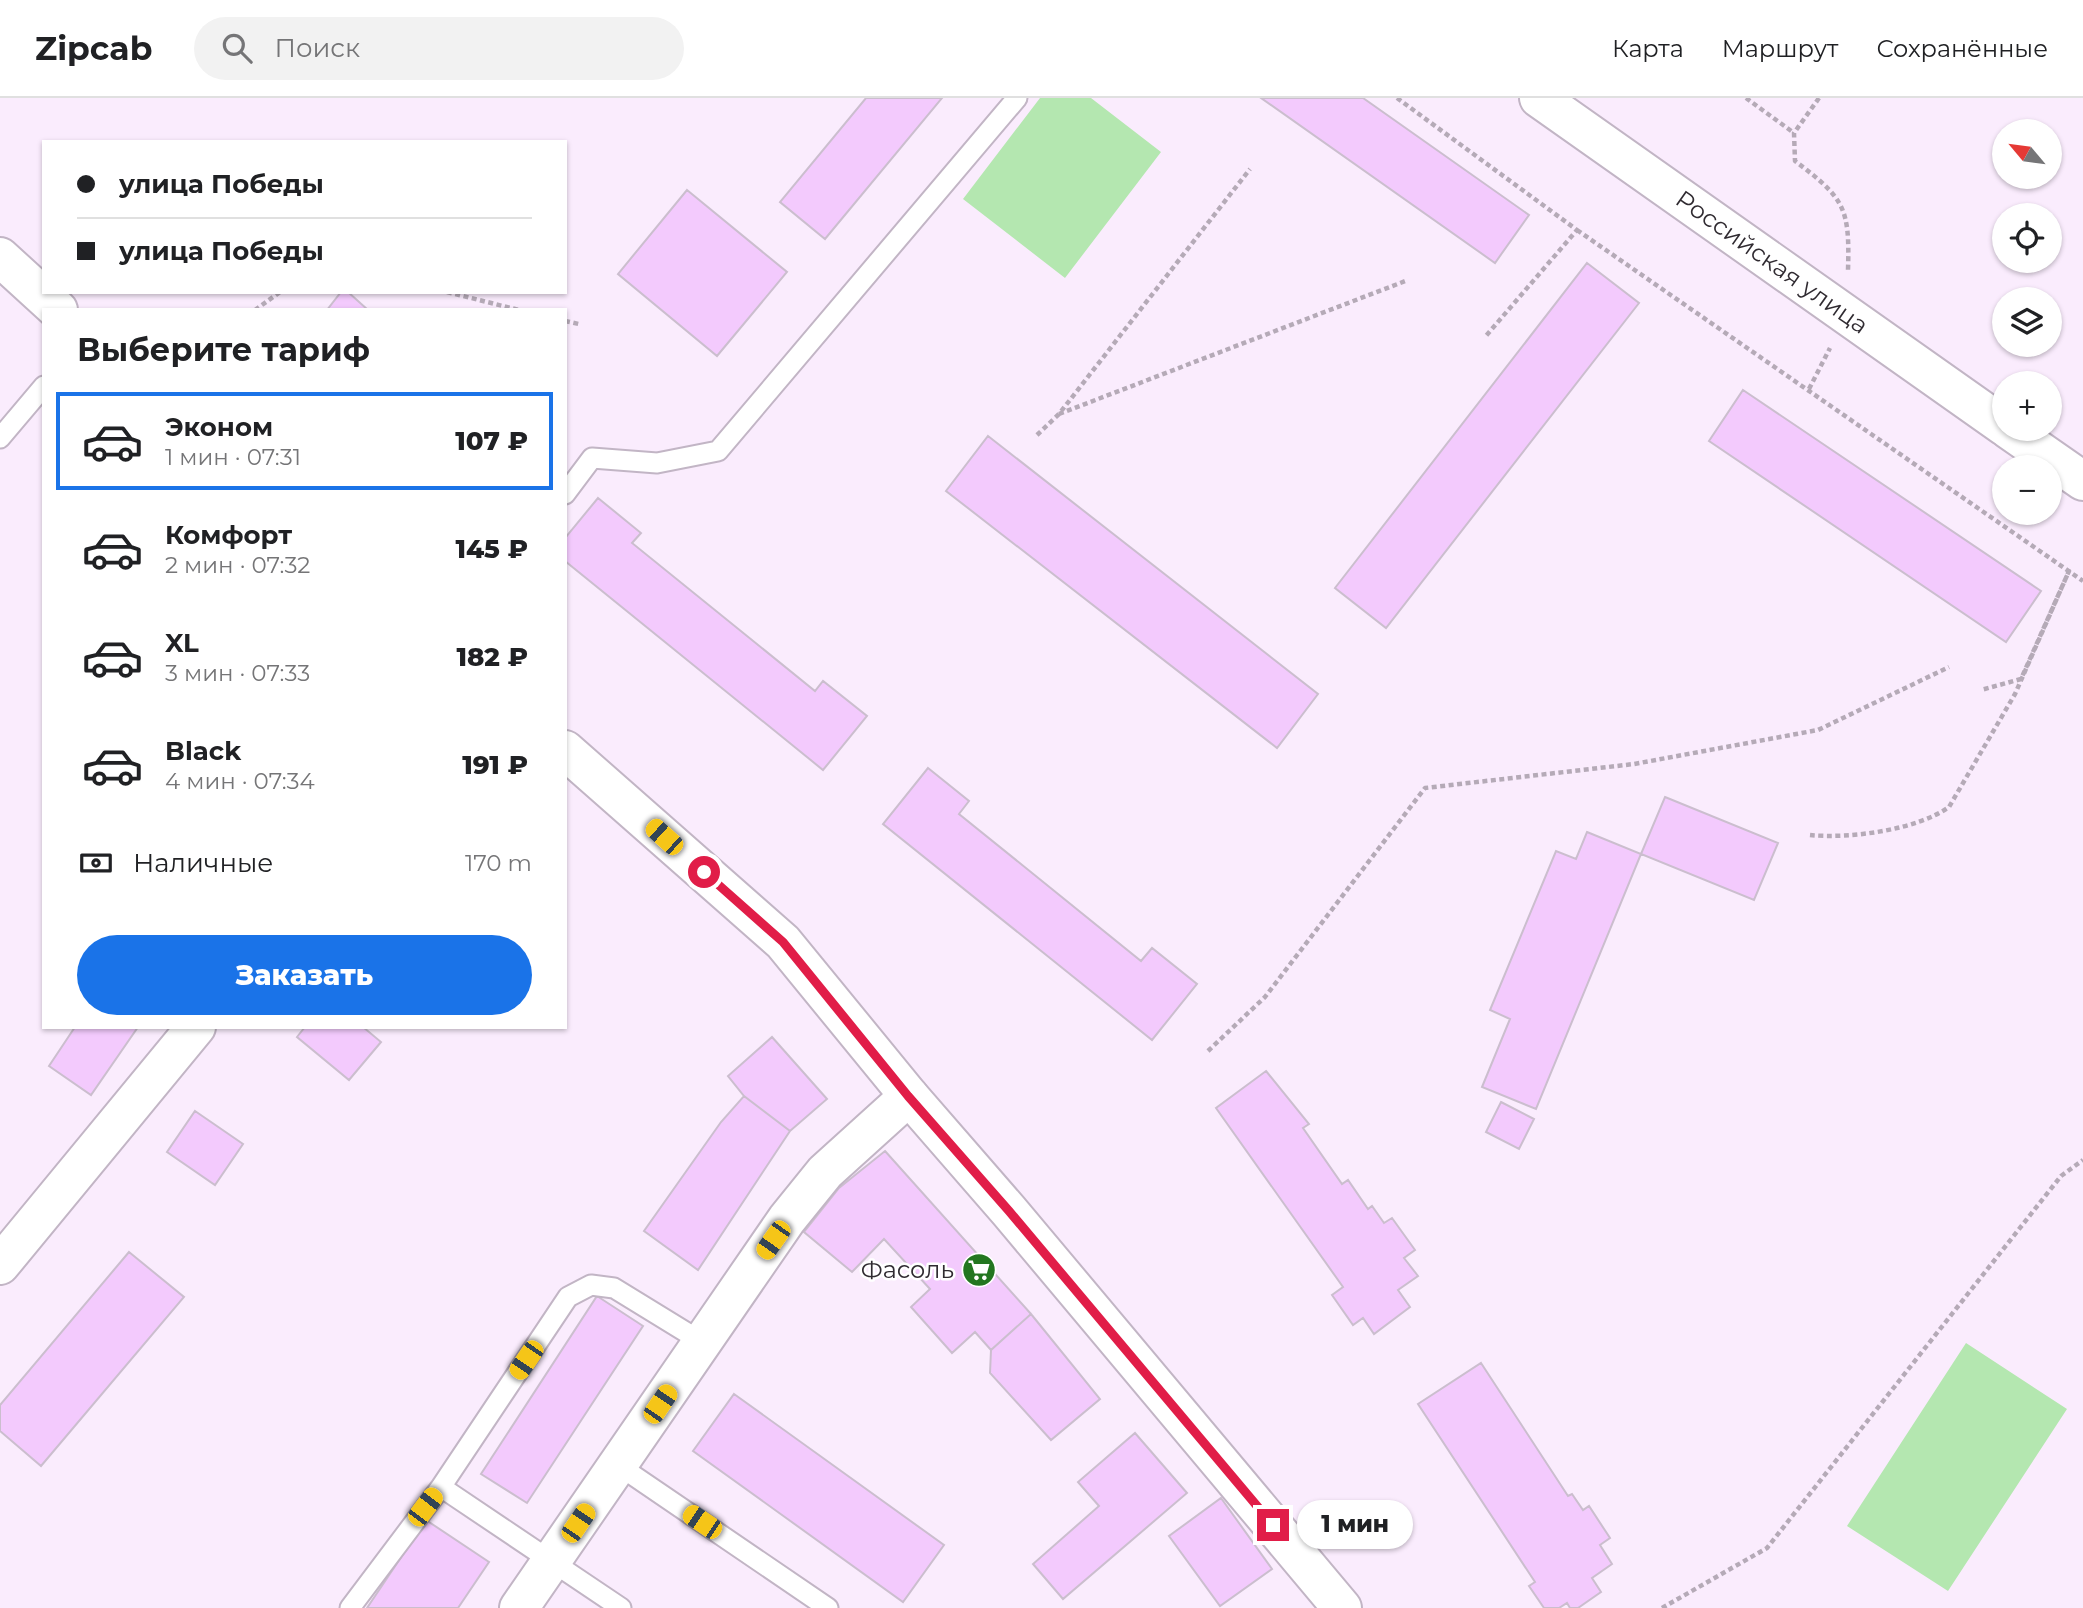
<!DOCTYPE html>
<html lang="ru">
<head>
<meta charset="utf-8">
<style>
  :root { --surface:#fff; --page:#f2f2f2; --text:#202124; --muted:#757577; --line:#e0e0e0; --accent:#1a73e8 }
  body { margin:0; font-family:Montserrat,sans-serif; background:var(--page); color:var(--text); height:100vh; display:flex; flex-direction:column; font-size:26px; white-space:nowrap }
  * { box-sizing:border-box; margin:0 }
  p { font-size:23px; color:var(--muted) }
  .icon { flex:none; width:38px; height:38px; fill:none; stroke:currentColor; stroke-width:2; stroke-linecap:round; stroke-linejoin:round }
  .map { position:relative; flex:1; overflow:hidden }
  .sheet { position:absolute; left:42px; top:210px; width:525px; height:721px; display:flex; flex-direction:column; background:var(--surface); border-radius:0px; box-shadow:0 2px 5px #0004 }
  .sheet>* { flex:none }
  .hud { position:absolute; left:42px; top:42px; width:525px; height:154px; border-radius:0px; box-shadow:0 2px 5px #0004; display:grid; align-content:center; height:154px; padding:0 35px; background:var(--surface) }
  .needle { width:46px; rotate:299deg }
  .controls { position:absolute; left:1992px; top:21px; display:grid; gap:14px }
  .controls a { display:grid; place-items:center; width:70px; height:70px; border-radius:50%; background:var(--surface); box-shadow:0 2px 5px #0004; font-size:35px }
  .end { position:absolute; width:32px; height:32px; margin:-16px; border:9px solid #e11d48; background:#fff; box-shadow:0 0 0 4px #fff }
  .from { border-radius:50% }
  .bubble { position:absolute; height:49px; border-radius:24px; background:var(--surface); box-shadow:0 2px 5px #0004; font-size:23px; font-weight:800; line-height:49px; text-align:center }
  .car { position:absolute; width:21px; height:42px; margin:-21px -10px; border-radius:9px; box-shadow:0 0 5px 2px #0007; background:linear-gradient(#f5c518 24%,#345 0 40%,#f5c518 0 76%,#345 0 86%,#f5c518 0) }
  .hud b { display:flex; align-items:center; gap:24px; height:66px; font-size:26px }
  .hud b+b { border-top:2px solid var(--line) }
  .hud i { width:18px; height:18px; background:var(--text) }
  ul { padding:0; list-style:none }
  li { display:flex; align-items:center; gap:21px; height:98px; margin:0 14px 10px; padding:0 21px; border:4px solid transparent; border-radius:0px }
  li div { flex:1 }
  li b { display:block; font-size:26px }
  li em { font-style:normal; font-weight:800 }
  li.selected { border-color:var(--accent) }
  li>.icon { width:63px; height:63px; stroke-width:1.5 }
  h2 { padding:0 35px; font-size:32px; line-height:84px }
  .pay { display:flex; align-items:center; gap:18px; height:77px; padding:0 35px; font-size:26px }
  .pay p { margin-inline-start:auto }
  .cta { display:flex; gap:14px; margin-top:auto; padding:14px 35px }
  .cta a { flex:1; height:80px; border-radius:42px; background:var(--accent); color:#fff; font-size:28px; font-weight:800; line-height:80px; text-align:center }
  header { display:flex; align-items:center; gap:42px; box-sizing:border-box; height:98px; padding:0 35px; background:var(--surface); border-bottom:2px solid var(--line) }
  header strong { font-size:33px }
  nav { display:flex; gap:38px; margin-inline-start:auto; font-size:24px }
  .search { width:490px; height:63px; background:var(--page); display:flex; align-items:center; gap:18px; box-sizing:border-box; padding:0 24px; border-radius:38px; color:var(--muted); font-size:26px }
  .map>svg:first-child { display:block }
  .green { fill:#b4e7b0 }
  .building { fill:#f3cafd; stroke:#cbbece; stroke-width:2 }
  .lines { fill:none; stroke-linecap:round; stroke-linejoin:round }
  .lane-casing { stroke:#c2b5c5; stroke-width:23 }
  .street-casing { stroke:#c2b5c5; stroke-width:42 }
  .path { stroke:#b5aab7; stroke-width:4.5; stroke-dasharray:5 3.5; stroke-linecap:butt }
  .lane { stroke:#fff; stroke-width:19 }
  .street { stroke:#fff; stroke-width:38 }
  .route { stroke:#e11d48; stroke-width:9 }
  .labels { text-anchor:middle; stroke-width:5; stroke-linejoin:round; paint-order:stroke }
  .street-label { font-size:24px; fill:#302b31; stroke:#fff }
  .poi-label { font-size:24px; fill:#302b31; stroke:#fff; text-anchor:end }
</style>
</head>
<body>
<header>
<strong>Zipcab</strong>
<div class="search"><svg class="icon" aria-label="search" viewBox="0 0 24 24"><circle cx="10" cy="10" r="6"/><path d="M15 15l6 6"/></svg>Поиск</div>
<nav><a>Карта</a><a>Маршрут</a><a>Сохранённые</a></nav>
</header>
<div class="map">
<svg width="2083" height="1510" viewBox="0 0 2083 1510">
  <rect width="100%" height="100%" fill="#faecfd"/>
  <path class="green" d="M 1040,0 L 1091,0 L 1161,54 L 1065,180 L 963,101 Z
    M 1966,1245 L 2067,1311 L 1948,1493 L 1847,1428 Z"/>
  <path class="building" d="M 866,0 L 942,0 L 825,141 L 780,104 Z
    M 1261,0 L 1363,0 L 1529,117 L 1495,165 Z
    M 687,92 L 787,174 L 717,258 L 618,176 Z
    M 1587,165 L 1639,205 L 1386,530 L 1335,490 Z
    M 341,194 L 348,194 L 368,212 L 327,212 Z
    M 1743,292 L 2041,493 L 2006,544 L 1709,343 Z
    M 988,338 L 1318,596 L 1277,650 L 946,393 Z
    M 598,400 L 641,435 L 632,445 L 815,593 L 823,583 L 867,618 L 823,672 L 565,463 L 565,440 Z
    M 928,670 L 969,703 L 959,716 L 1141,863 L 1152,850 L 1197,886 L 1152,942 L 883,726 Z
    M 1665,699 L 1778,745 L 1754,802 L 1641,756 Z
    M 1587,734 L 1641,756 L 1536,1011 L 1482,989 L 1510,921 L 1490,912 L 1556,753 L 1576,761 Z
    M 75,929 L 138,929 L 91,997 L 49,968 Z
    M 305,929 L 363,929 L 381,944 L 349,982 L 297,939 Z
    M 772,939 L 827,1001 L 790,1033 L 744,998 L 728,978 Z
    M 1266,973 L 1309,1026 L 1303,1030 L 1342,1086 L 1348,1082 L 1368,1111 L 1372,1108 L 1384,1125 L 1392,1120 L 1415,1152 L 1404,1160 L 1418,1178 L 1398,1192 L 1410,1209 L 1374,1236 L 1363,1220 L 1353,1227 L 1332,1197 L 1343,1189 L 1216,1010 Z
    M 744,998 L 790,1033 L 698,1172 L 644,1133 L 721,1024 Z
    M 1501,1004 L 1534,1021 L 1519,1051 L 1486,1034 Z
    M 195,1013 L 243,1046 L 215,1087 L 167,1054 Z
    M 885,1053 L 1031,1216 L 991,1252 L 975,1234 L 952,1255 L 911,1209 L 930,1191 L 884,1141 L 852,1174 L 804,1134 L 839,1090 Z
    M 129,1154 L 184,1199 L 41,1368 L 0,1333 L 0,1307 Z
    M 597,1198 L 643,1228 L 527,1405 L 481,1376 Z
    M 1031,1216 L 1100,1301 L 1051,1342 L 990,1275 L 991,1252 Z
    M 1481,1265 L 1568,1398 L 1572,1396 L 1583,1412 L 1589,1408 L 1610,1440 L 1600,1447 L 1612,1466 L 1592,1480 L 1601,1494 L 1578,1510 L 1570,1510 L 1567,1505 L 1559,1510 L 1544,1510 L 1529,1488 L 1535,1484 L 1418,1306 Z
    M 734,1296 L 944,1447 L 903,1504 L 693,1353 Z
    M 1135,1335 L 1187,1395 L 1063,1501 L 1033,1466 L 1099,1408 L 1078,1384 Z
    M 1221,1400 L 1272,1471 L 1220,1508 L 1169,1438 Z
    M 426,1422 L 489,1464 L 458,1510 L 367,1510 Z"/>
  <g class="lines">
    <g class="lane-casing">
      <path id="lane" d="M 0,340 L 44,288
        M 565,396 L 592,360 L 657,365 L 718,353 L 1017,0
        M 618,1367 L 828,1510
        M 441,1389 L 621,1510
        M 350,1510 L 441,1389 L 568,1199 L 591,1187 L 614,1190 L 702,1244"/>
    </g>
    <g class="street-casing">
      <g id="street">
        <path id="s1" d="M 1539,0 L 2004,328"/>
        <path d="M 0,159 L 58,212"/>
        <path d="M 2008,331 L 2083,383"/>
        <path d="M 565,652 L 783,844 L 909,998 L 1009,1113 L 1342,1510"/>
        <path d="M 0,1167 L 196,929"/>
        <path d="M 519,1510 L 787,1121 L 825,1074 L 909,998"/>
      </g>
    </g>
    <path class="path" d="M 1397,0 L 1577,132 L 1485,239
      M 1746,0 L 1794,35
      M 1819,0 L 1794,35 L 1795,63 C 1844,100 1850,109 1848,172
      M 1577,132 L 2083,483
      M 447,194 L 519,212
      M 255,212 L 280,194
      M 565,223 L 579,226
      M 1809,291 L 1830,250
      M 1059,316 L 1408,182
      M 1037,337 L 1059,316 L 1250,71
      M 1810,737 C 1849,741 1917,732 1949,709 L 2015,596 L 2069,473 L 2021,581 L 1981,592
      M 1208,953 L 1265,899 L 1425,690 L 1634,666 L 1818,632 L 1949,569
      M 1662,1510 L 1767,1450 L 2061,1078 L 2083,1062"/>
    <use href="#lane" class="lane"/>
    <use href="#street" class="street"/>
  </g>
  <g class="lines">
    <path class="route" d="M 704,774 L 783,844 L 908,998 L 1009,1113 L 1273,1427"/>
  </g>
  <defs>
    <g id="supermarket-disc" transform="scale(1.75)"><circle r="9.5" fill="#237620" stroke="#fff"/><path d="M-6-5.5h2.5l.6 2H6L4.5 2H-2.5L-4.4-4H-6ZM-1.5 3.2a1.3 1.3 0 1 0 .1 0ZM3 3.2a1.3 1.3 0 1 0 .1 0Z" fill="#fff"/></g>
  </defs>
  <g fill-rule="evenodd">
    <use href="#supermarket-disc" x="979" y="1172"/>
  </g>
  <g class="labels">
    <g class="street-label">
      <text dy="8" stroke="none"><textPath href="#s1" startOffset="285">Российская улица</textPath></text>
    </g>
    <g class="poi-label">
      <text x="954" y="1180">Фасоль</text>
    </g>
  </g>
</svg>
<div class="controls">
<a><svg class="needle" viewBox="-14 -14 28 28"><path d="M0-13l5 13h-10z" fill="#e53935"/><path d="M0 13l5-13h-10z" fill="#757577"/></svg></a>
<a><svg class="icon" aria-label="locate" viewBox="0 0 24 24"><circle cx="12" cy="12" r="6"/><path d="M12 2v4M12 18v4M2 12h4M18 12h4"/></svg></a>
<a><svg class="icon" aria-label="layers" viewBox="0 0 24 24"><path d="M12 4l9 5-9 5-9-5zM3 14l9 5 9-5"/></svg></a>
<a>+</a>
<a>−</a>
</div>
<i class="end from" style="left:704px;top:774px"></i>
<i class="end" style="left:1273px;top:1427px"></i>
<div class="bubble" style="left:1297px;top:1402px;width:116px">1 мин</div>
<i class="car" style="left:664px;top:739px;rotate:312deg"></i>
<i class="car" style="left:773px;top:1142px;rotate:215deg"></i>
<i class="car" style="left:526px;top:1262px;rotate:214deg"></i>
<i class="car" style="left:660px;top:1306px;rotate:34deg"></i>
<i class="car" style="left:425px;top:1409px;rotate:37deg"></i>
<i class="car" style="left:702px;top:1424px;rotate:304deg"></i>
<i class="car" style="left:578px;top:1425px;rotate:34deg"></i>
<div class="hud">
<b><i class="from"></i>улица Победы</b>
<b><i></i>улица Победы</b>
</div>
<section class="sheet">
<h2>Выберите тариф</h2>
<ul>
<li class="selected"><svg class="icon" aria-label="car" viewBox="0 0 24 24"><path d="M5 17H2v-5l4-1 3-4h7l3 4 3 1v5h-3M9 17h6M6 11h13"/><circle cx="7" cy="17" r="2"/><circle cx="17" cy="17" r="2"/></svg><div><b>Эконом</b><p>1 мин · 07:31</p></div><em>107 ₽</em></li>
<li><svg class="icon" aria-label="car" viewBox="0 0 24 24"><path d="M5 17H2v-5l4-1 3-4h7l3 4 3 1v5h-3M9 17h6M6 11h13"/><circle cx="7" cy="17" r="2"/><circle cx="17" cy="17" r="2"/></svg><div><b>Комфорт</b><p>2 мин · 07:32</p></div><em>145 ₽</em></li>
<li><svg class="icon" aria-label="car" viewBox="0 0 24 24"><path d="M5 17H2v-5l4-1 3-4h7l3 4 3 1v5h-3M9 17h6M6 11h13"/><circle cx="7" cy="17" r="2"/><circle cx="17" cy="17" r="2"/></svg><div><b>XL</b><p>3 мин · 07:33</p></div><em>182 ₽</em></li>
<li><svg class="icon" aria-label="car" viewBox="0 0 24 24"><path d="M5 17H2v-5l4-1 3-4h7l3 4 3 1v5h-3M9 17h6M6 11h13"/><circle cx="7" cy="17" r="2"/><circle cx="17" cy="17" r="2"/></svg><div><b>Black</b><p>4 мин · 07:34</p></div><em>191 ₽</em></li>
</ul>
<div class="pay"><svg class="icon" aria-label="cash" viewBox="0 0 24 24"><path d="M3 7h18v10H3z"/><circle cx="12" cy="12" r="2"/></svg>Наличные<p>170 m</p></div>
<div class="cta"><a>Заказать</a></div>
</section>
</div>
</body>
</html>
